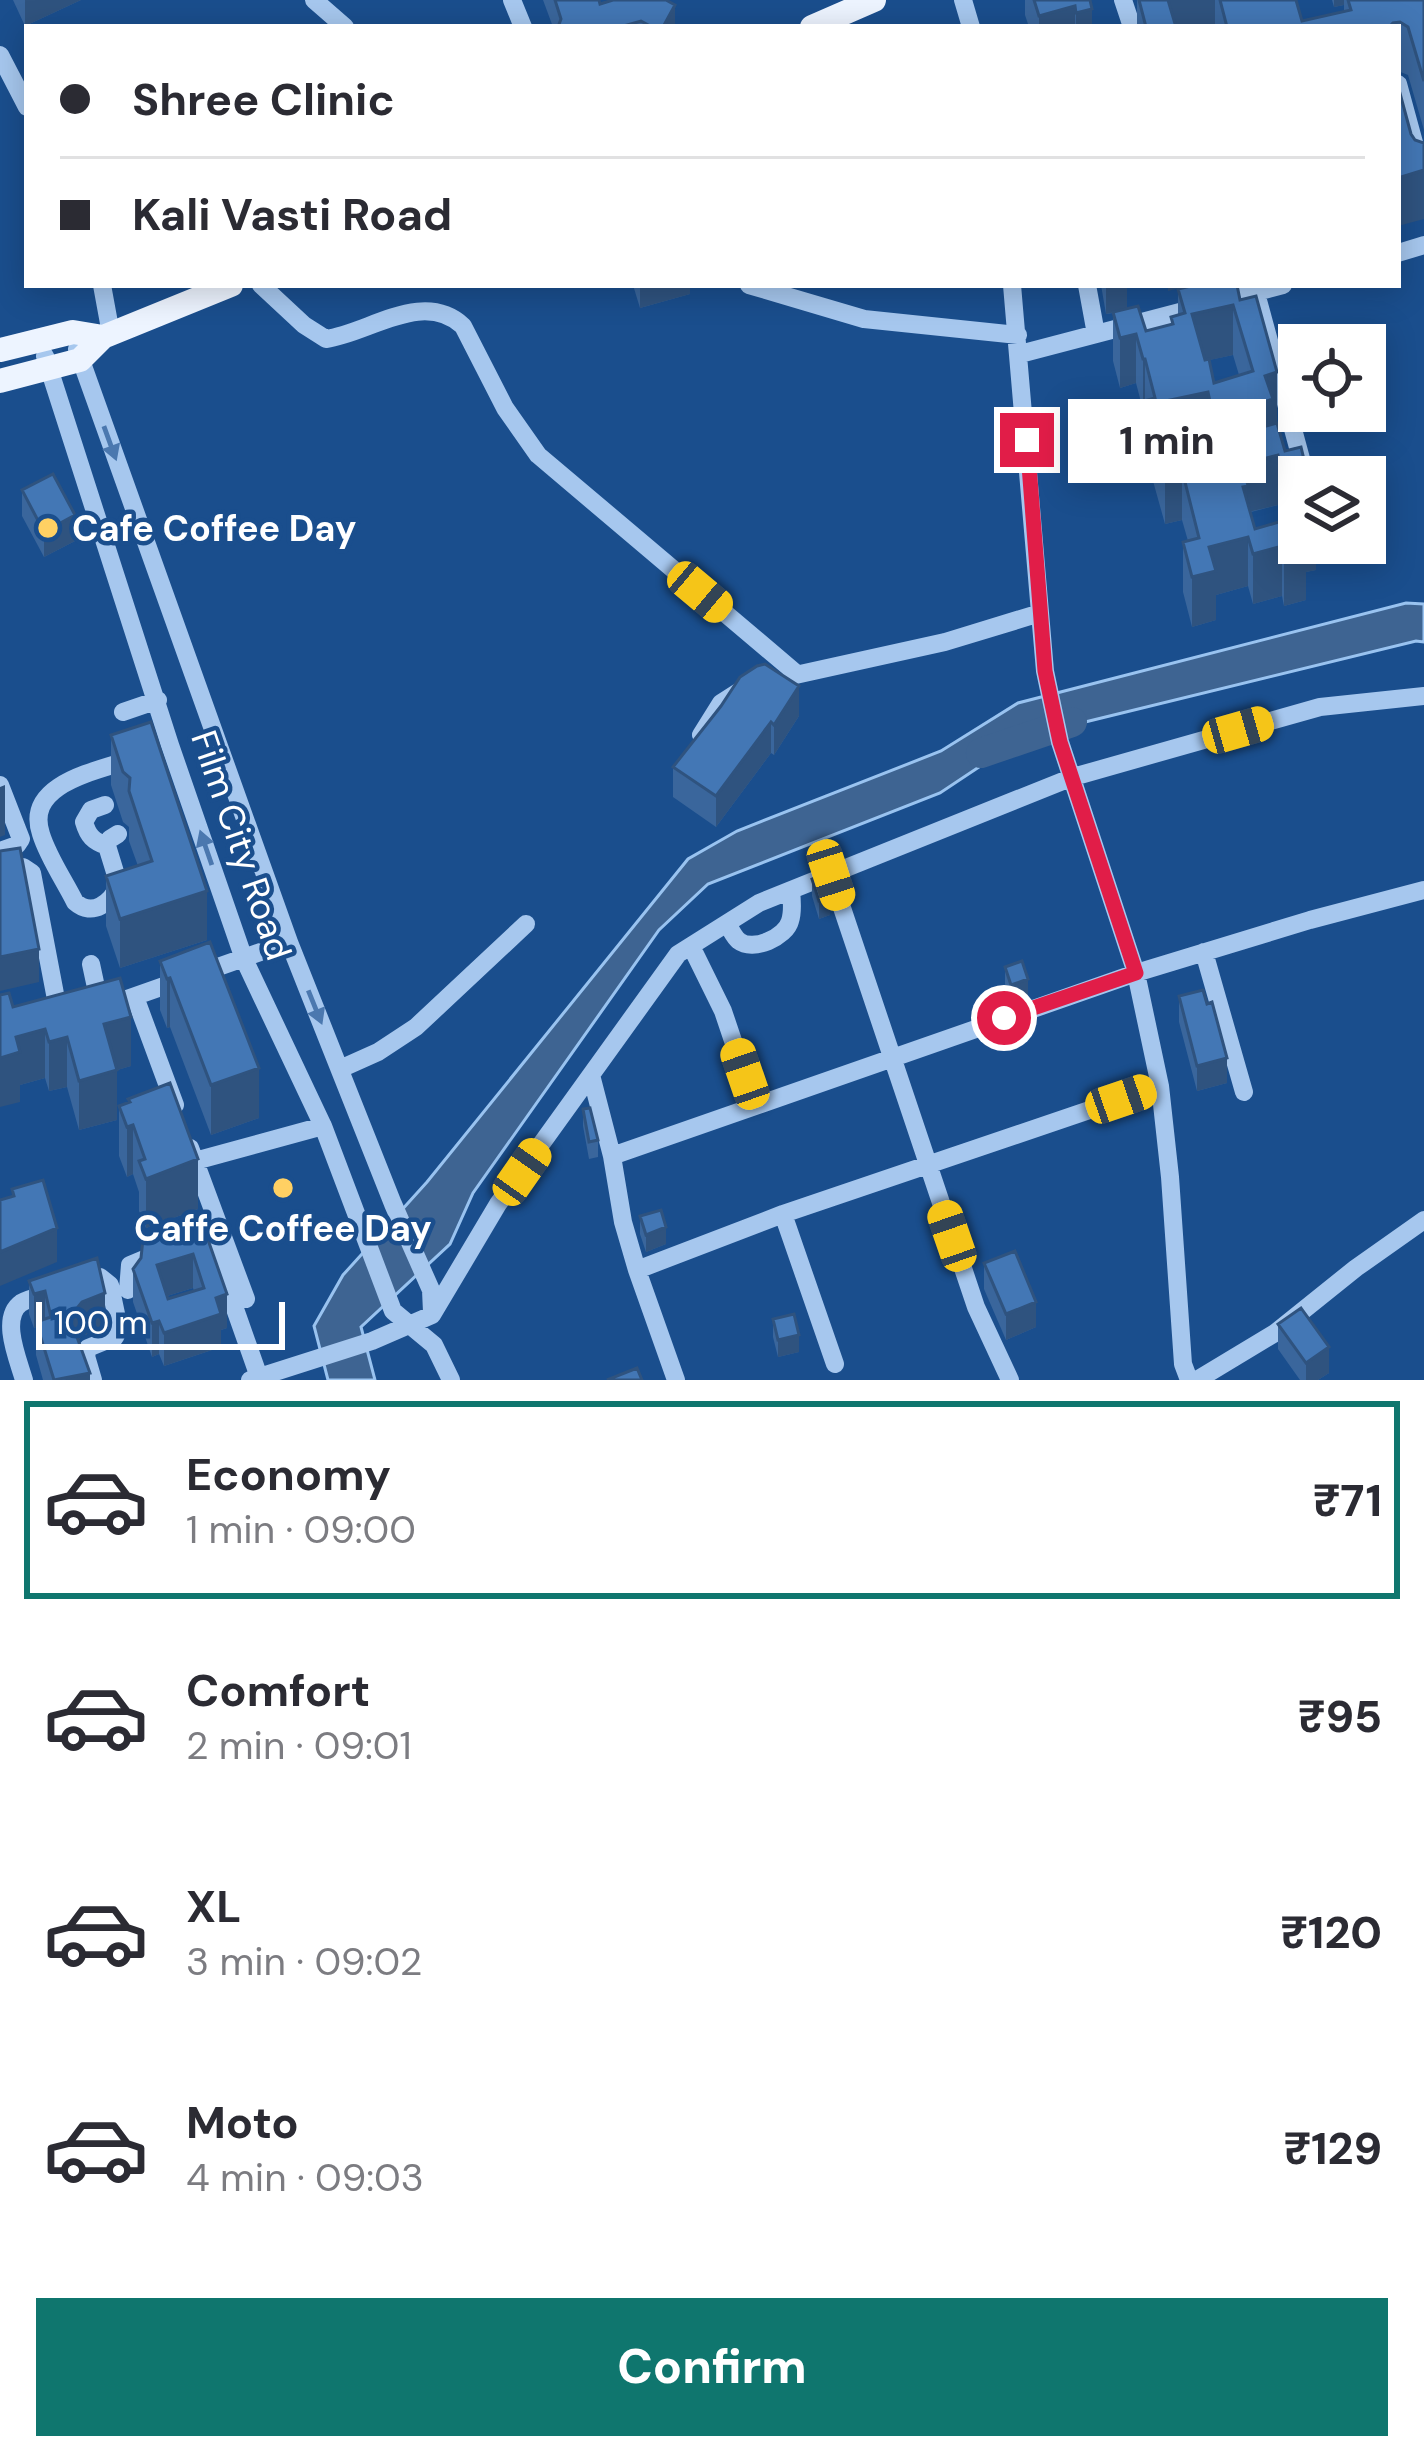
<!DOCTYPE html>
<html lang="en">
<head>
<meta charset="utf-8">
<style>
  :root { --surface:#fff; --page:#f2f2f3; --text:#2b2b33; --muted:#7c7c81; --line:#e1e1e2; --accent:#0f766e }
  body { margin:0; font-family:"DM Sans",sans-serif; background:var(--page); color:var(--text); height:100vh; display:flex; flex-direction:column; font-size:45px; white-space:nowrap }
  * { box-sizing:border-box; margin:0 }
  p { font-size:39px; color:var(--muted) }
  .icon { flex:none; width:66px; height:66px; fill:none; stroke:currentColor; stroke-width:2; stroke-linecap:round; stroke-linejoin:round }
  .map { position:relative; height:1380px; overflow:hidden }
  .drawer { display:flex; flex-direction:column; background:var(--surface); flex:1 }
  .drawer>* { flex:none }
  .hud { position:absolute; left:24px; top:24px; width:1377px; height:264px; border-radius:0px; box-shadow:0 6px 30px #0003; display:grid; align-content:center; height:264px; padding:0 36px; background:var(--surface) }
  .buttons { position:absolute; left:1278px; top:324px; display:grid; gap:24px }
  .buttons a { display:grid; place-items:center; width:108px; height:108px; border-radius:0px; background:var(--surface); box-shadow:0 6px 30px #0003; font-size:60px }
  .scale { position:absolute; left:36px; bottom:30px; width:249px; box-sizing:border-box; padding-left:12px; border:6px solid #fff; border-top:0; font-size:33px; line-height:42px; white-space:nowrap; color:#fff; -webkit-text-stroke:9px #1a4e8d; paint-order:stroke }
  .end { position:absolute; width:54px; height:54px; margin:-27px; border:15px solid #e11d48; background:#fff; box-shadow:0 0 0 6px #fff }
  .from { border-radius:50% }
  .bubble { position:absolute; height:84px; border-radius:0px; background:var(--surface); box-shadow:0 6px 30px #0003; font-size:39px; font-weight:800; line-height:84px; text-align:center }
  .car { position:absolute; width:36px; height:72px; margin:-36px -18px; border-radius:15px; box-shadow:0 0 9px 3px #0007; background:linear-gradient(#f5c518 24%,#345 0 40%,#f5c518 0 76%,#345 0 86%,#f5c518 0) }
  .hud b { display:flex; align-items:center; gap:42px; height:114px; font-size:45px }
  .hud b+b { border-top:3px solid var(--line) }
  .hud i { width:30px; height:30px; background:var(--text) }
  ul { padding:21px 0 0; list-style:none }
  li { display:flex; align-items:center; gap:36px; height:198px; margin:0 24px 18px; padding:0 12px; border:6px solid transparent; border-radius:0px }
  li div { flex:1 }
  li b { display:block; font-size:45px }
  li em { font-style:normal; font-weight:800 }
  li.current { border-color:var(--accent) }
  li>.icon { width:108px; height:108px; stroke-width:1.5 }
  .button { display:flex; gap:24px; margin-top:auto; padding:24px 36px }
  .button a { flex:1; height:138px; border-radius:0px; background:var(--accent); color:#fff; font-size:48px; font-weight:800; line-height:138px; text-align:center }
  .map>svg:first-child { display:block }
  .water { fill:#3e6492; stroke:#99c3f0; stroke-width:3 }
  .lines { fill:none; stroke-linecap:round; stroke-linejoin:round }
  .river { stroke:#3e6492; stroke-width:30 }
  .minor { stroke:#a6c7ee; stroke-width:18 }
  .major { stroke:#edf4ff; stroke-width:24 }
  .wall { fill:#3a669c; fill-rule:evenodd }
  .shaded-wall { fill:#2f537f }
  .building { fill:#4377b5; stroke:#2f537f; stroke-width:3; fill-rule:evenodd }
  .oneway { fill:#4b78af }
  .route { stroke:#e11d48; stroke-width:15 }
  .poi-dot { fill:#ffd063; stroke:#1a4e8d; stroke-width:4.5 }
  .labels { text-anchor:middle; stroke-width:9; stroke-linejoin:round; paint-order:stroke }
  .poi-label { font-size:36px; font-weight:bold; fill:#fff; stroke:#1a4e8d; text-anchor:start }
  .street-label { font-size:36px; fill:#fff; stroke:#1a4e8d }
</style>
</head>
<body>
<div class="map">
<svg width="1424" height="1380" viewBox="0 0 1424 1380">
  <rect width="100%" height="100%" fill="#1a4e8d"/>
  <path class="water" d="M 1406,603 L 1424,604 L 1424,642 L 1416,641 L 1024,737 L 940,793 L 708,884 L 659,930 L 473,1193 L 450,1244 L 361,1327 L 375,1380 L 328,1380 L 314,1326 L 343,1275 L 427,1182 L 688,859 L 737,831 L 941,751 L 1018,703 Z"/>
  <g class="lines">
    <path class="river" d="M 981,753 L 1072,722"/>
    <path class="minor" d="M 314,0 L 345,27
      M 512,0 L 523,27
      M 963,0 L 971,27
      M 1123,0 L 1132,27
      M 0,55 L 27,107
      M 1398,84 L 1424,179
      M 1398,253 L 1424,245
      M 102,285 L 111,334
      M 261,285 L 304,325 L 326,339 C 369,333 423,289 463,326 L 505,408 L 538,455 L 797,674
      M 749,285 L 864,319 L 1018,335
      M 1012,285 L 1045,671 L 1060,742 L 1136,973 L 1160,1086 L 1170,1177 L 1183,1364 L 1189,1380
      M 1087,285 L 1096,334
      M 1256,293 L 1306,477
      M 77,349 L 289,942 L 393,1204 L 431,1290 L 432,1312
      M 1020,354 L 1283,285
      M 45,356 L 170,745 L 244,959 L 323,1126 L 393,1311 L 434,1345 L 451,1380
      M 791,676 L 945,642 L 1040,613
      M 123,712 L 158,700
      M 701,735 L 721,703 L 746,687
      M 0,785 L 21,839 L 17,845 L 0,851
      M 105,805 L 91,810 L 84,822 C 88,836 93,841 107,846
      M 118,834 L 110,839 L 107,846 L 119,885 C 111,902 93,918 75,902 C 64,880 48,857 41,834 C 24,783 98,771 132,759
      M 0,872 L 23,867 L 32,873 L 59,1015
      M 831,875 L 976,1307 L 1010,1380
      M 727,924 C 731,929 733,936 739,941 C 753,952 786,937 790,921 C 793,912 792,900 791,891
      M 691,946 L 723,1011 L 755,1106
      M 1204,952 L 1244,1092
      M 91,964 L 100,1006
      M 135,997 L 175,1105
      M 127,999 L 289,942
      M 340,1069 L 378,1052 L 416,1027 L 526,924
      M 591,1075 L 612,1156 L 623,1222 L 637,1270 L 676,1380
      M 190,1148 L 246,1299
      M 612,1156 L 1136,973 L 1310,920 L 1424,890
      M 195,1161 L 323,1126
      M 783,1214 L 835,1364
      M 193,1241 L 204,1244 L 216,1255 L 259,1377
      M 637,1270 L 783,1214 L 1160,1086
      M 83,1283 L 100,1277 L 110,1285 L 119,1328 L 115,1337 L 88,1348 L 86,1356 L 93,1380
      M 128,1290 L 130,1265 L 161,1252
      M 24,1380 C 18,1359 0,1318 21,1303 C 29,1298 42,1296 51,1293
      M 250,1380 L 372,1341 L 432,1315 L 498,1204 L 678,954 L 759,903 L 1073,777 L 1320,707 L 1424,696
      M 1197,1380 L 1275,1333 L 1356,1268 L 1424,1220"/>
    <path class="major" d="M 812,27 L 874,0
      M 0,350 L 73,332 L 103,337
      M 0,381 L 80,360 L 103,337 L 231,285"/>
  </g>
  <path class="wall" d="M 13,0 L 81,0 L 25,26 Z
    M 543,0 L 599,0 L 600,4 L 675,27 L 553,27 Z
    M 1025,0 L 1090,0 L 1092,27 L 1029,27 L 1025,15 Z
    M 1137,0 L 1291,0 L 1302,21 L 1344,11 L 1344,5 L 1334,7 L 1332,0 L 1424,0 L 1424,130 L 1408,75 L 1398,71 L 1398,27 L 1137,27 Z
    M 633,285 L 690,285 L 690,294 L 640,308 Z
    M 1101,285 L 1127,285 L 1127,308 L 1146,331 L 1171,325 L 1171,317 L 1178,315 L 1178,289 L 1237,285 L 1277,422 L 1273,424 L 1285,451 L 1307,477 L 1299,477 L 1316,543 L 1316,570 L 1306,572 L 1306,600 L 1284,606 L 1282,596 L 1253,604 L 1248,586 L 1216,595 L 1216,620 L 1192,627 L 1183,592 L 1183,542 L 1188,541 L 1182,520 L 1165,524 L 1153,481 L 1148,482 L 1140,451 L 1141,402 L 1136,383 L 1120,388 L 1113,361 L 1113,313 L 1106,314 ZM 1233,355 L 1239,375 L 1214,383 L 1209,360 ZM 1208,441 L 1212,460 L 1190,466 L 1184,447 ZM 1278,505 L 1282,521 L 1255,529 L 1251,512 Z
    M 22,490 L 75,541 L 44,557 L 22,516 Z
    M 799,686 L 799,716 L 774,755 L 771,753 L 716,827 L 673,797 L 673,767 Z
    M 111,735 L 207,940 L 120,968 L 106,926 L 106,876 L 138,866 L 129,841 L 129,827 L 123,822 L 111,785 Z
    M 812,879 L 830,915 L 819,919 L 812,896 Z
    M 160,961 L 259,1118 L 211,1135 L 170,1027 L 167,1028 L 160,1010 Z
    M 1005,967 L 1028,997 L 1011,1002 L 1005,984 Z
    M 1179,996 L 1207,1004 L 1227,1083 L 1197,1091 L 1179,1022 Z
    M 13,1007 L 131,1066 L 117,1070 L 117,1120 L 79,1130 L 67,1087 L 49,1091 L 45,1078 L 20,1085 L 20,1102 Z
    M 128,1099 L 198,1209 L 146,1228 L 139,1211 L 139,1192 L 133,1174 L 127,1177 L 119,1156 L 119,1106 L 128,1103 Z
    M 583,1109 L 598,1140 L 598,1157 L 589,1159 L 583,1126 Z
    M 640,1216 L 666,1244 L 646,1252 L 640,1234 Z
    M 190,1240 L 227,1328 L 221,1330 L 221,1347 L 164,1366 L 159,1354 L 152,1357 L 133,1302 L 133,1269 ZM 193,1288 L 194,1291 L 168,1299 L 167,1296 Z
    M 984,1263 L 1036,1327 L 1006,1340 L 984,1289 Z
    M 29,1281 L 105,1327 L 82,1336 L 77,1341 L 90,1380 L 43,1380 L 36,1355 L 36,1327 L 34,1328 L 29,1314 Z
    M 773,1319 L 799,1352 L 778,1357 L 773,1337 Z
    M 1278,1324 L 1329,1373 L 1318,1380 L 1300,1380 L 1278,1349 Z"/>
  <path class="shaded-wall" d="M 25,0 L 81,0 L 25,26 Z
    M 1164,0 L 1215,0 L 1215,26 L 1164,27 Z
    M 1334,0 L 1344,0 L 1344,5 L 1334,7 Z
    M 675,5 L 675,27 L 663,27 Z
    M 1075,6 L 1075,27 L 1039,27 L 1039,16 Z
    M 1092,9 L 1092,27 L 1076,27 L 1076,13 Z
    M 1424,170 L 1424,219 L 1398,226 L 1398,178 Z
    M 640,285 L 690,285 L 690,294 L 640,308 Z
    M 1106,285 L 1127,285 L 1127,309 L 1106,314 Z
    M 1168,285 L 1191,285 L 1168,291 Z
    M 1233,305 L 1233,355 L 1192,364 L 1192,314 Z
    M 1136,334 L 1136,383 L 1120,388 L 1120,338 Z
    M 1143,359 L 1145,359 L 1145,408 L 1143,409 Z
    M 1277,372 L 1277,422 L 1273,423 L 1273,448 L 1225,437 L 1225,464 L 1220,466 L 1220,416 L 1265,376 Z
    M 1208,392 L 1208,441 L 1166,451 L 1166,401 Z
    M 1153,431 L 1153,481 L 1148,482 L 1148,433 Z
    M 1278,455 L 1278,505 L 1248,512 L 1243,536 L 1243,464 Z
    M 1182,470 L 1182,520 L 1165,524 L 1165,475 Z
    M 75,515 L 75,541 L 44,557 L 44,532 Z
    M 1248,537 L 1248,586 L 1216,595 L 1216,620 L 1192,627 L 1192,577 L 1209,547 Z
    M 1299,543 L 1316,543 L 1316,570 L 1306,572 L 1306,600 L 1284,606 L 1284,556 Z
    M 1282,546 L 1282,596 L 1253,604 L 1253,554 Z
    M 799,686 L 799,716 L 774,755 L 774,725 Z
    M 771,722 L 771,753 L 716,827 L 716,796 Z
    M 5,785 L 5,835 L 0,837 L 0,787 Z
    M 207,891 L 207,940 L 120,968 L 120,919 Z
    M 830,898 L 830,915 L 819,919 L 819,901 Z
    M 39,949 L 39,982 L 0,991 L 0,957 Z
    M 170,978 L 170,1027 L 167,1028 L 167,979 Z
    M 1028,979 L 1028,997 L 1011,1002 L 1011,985 Z
    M 131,1017 L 131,1066 L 104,1074 L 104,1024 Z
    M 45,1029 L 45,1078 L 20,1085 L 20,1102 L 0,1107 L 0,1058 L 16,1037 Z
    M 67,1037 L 67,1087 L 49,1091 L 49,1042 Z
    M 1227,1058 L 1227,1083 L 1197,1091 L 1197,1066 Z
    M 259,1068 L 259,1118 L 211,1135 L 211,1085 Z
    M 117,1070 L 117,1120 L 79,1130 L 79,1081 Z
    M 133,1125 L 133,1174 L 127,1177 L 127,1127 Z
    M 198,1159 L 198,1209 L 146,1228 L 146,1179 Z
    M 666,1227 L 666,1244 L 646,1252 L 646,1235 Z
    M 57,1228 L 57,1262 L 0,1286 L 0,1252 Z
    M 193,1254 L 193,1288 L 157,1299 L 157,1265 Z
    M 45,1291 L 45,1324 L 36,1322 L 36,1327 L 34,1328 L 34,1294 Z
    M 105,1293 L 105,1327 L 82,1336 L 73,1346 L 73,1313 L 82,1302 Z
    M 227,1294 L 227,1328 L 221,1330 L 221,1347 L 164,1366 L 164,1333 L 216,1298 Z
    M 1036,1302 L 1036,1327 L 1006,1340 L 1006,1314 Z
    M 159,1321 L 159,1354 L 152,1357 L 152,1323 Z
    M 799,1335 L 799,1352 L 778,1357 L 778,1340 Z
    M 1329,1347 L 1329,1373 L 1318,1380 L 1306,1380 L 1306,1363 Z
    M 90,1373 L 90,1380 L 62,1380 Z"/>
  <path class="building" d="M 555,0 L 599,0 L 600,4 L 613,0 L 666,0 L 675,5 L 663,27 L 652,27 L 641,21 L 620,27 L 558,27 L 561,19 Z
    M 1034,0 L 1090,0 L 1092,9 L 1076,13 L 1075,6 L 1039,16 Z
    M 1139,0 L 1168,0 L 1176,27 L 1146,27 Z
    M 1220,0 L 1296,0 L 1302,21 L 1351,10 L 1348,0 L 1424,0 L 1424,81 L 1408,27 L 1400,22 L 1393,23 L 1389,27 L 1227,27 Z
    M 1398,86 L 1411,134 L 1415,140 L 1424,143 L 1424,170 L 1398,178 Z
    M 1195,285 L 1237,285 L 1240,300 L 1256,296 L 1277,372 L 1265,376 L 1273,399 L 1220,416 L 1213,416 L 1208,392 L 1166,401 L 1176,442 L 1182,440 L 1190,466 L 1230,455 L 1225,437 L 1277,423 L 1285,451 L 1301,447 L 1307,472 L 1304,472 L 1305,477 L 1299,477 L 1299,543 L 1304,543 L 1306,550 L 1284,556 L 1282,546 L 1253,554 L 1248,537 L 1209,547 L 1216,571 L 1192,577 L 1183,542 L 1199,538 L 1182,470 L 1165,475 L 1153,431 L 1148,433 L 1140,402 L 1155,398 L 1145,359 L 1143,359 L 1136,334 L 1120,338 L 1113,312 L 1138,306 L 1146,331 L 1173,324 L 1171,317 L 1185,313 L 1178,289 ZM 1233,305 L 1253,371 L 1214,383 L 1209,359 L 1205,360 L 1192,314 ZM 1278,455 L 1288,496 L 1284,497 L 1289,519 L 1255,529 L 1243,487 L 1248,486 L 1243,464 Z
    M 53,474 L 75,515 L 44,532 L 22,490 Z
    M 765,664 L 799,686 L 774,725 L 771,722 L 716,796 L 673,767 L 721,706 L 740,677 L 757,666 Z
    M 151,722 L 207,891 L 120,919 L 106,876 L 152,861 L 129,791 L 130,778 L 123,772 L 111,735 Z
    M 20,848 L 39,949 L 0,957 L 0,851 Z
    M 822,875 L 830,898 L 819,901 L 812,879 Z
    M 210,942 L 259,1068 L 211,1085 L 170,978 L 167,979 L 160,961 Z
    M 1022,961 L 1028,979 L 1011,985 L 1005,967 Z
    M 120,978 L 131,1017 L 104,1024 L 117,1070 L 79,1081 L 67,1037 L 49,1042 L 45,1029 L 16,1037 L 20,1052 L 0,1058 L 0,995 L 9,993 L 13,1007 Z
    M 1203,990 L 1207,1004 L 1212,1002 L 1227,1058 L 1197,1066 L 1179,996 Z
    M 170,1083 L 198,1159 L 146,1179 L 139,1161 L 145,1159 L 133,1125 L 127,1127 L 119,1106 L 130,1102 L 128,1099 Z
    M 590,1108 L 598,1140 L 589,1142 L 583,1109 Z
    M 43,1180 L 57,1228 L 0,1252 L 0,1200 L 14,1196 L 12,1189 Z
    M 661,1210 L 666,1227 L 646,1235 L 640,1216 Z
    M 184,1224 L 190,1240 L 206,1234 L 227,1294 L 216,1298 L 221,1314 L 164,1333 L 159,1321 L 152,1323 L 133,1269 L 141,1258 L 143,1239 ZM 193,1254 L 204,1288 L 168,1299 L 157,1265 Z
    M 1015,1251 L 1036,1302 L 1006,1314 L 984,1263 Z
    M 97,1258 L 105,1293 L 82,1302 L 73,1313 L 73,1326 L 90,1373 L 54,1380 L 36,1322 L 51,1317 L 45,1291 L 34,1294 L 29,1281 Z
    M 1301,1308 L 1329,1347 L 1306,1363 L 1278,1324 Z
    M 794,1314 L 799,1335 L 778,1340 L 773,1319 Z
    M 637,1368 L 642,1380 L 607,1380 Z"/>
  <defs><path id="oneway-solid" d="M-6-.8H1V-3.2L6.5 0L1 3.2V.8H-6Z" transform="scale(3)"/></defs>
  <g class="oneway">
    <use href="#oneway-solid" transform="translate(110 443) rotate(70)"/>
    <use href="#oneway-solid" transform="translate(206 848) rotate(-109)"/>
    <use href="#oneway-solid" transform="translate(315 1007) rotate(68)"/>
  </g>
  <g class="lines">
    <path class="route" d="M 1004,1018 L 1136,973 L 1060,742 L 1045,671 L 1027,440"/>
  </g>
  <g class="poi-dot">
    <circle cx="48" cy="528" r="12"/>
    <circle cx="283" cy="1188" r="12"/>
  </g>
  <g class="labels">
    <g class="poi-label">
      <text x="72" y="541">Cafe Coffee Day</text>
      <text x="283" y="1241" text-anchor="middle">Caffe Coffee Day</text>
    </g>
    <g class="street-label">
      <text transform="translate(242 845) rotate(71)" y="13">Film City Road</text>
    </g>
  </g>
</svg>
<div class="buttons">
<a><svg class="icon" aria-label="locate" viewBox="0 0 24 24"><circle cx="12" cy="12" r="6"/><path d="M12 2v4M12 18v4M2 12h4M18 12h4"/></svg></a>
<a><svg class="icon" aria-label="layers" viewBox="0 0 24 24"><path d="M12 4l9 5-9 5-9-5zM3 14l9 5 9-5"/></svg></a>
</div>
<div class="scale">100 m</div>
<i class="end from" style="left:1004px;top:1018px"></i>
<i class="end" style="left:1027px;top:440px"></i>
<div class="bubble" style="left:1068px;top:399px;width:198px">1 min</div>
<i class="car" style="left:700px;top:592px;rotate:130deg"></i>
<i class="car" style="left:1238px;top:730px;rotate:74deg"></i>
<i class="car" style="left:831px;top:875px;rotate:162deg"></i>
<i class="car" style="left:745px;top:1074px;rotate:341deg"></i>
<i class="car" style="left:1121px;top:1099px;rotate:71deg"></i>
<i class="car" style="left:522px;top:1172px;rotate:35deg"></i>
<i class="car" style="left:952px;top:1236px;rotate:341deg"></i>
<div class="hud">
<b><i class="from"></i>Shree Clinic</b>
<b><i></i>Kali Vasti Road</b>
</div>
</div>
<section class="drawer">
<ul>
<li class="current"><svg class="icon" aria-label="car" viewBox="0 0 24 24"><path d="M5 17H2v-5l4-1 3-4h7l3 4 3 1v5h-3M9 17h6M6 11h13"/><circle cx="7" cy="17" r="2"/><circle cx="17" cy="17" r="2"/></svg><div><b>Economy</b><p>1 min · 09:00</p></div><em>₹71</em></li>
<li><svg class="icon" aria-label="car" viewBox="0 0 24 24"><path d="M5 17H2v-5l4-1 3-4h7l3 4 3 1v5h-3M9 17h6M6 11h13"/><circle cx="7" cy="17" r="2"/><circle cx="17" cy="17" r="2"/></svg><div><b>Comfort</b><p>2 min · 09:01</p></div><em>₹95</em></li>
<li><svg class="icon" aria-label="car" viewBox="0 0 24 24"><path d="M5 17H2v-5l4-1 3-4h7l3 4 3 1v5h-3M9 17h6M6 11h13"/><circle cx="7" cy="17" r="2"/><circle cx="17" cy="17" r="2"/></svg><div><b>XL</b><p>3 min · 09:02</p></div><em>₹120</em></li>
<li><svg class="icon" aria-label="car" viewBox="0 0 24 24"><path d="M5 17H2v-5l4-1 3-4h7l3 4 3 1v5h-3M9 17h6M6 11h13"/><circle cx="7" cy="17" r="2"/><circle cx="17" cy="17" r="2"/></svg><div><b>Moto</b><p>4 min · 09:03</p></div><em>₹129</em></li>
</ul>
<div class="button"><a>Confirm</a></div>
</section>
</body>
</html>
